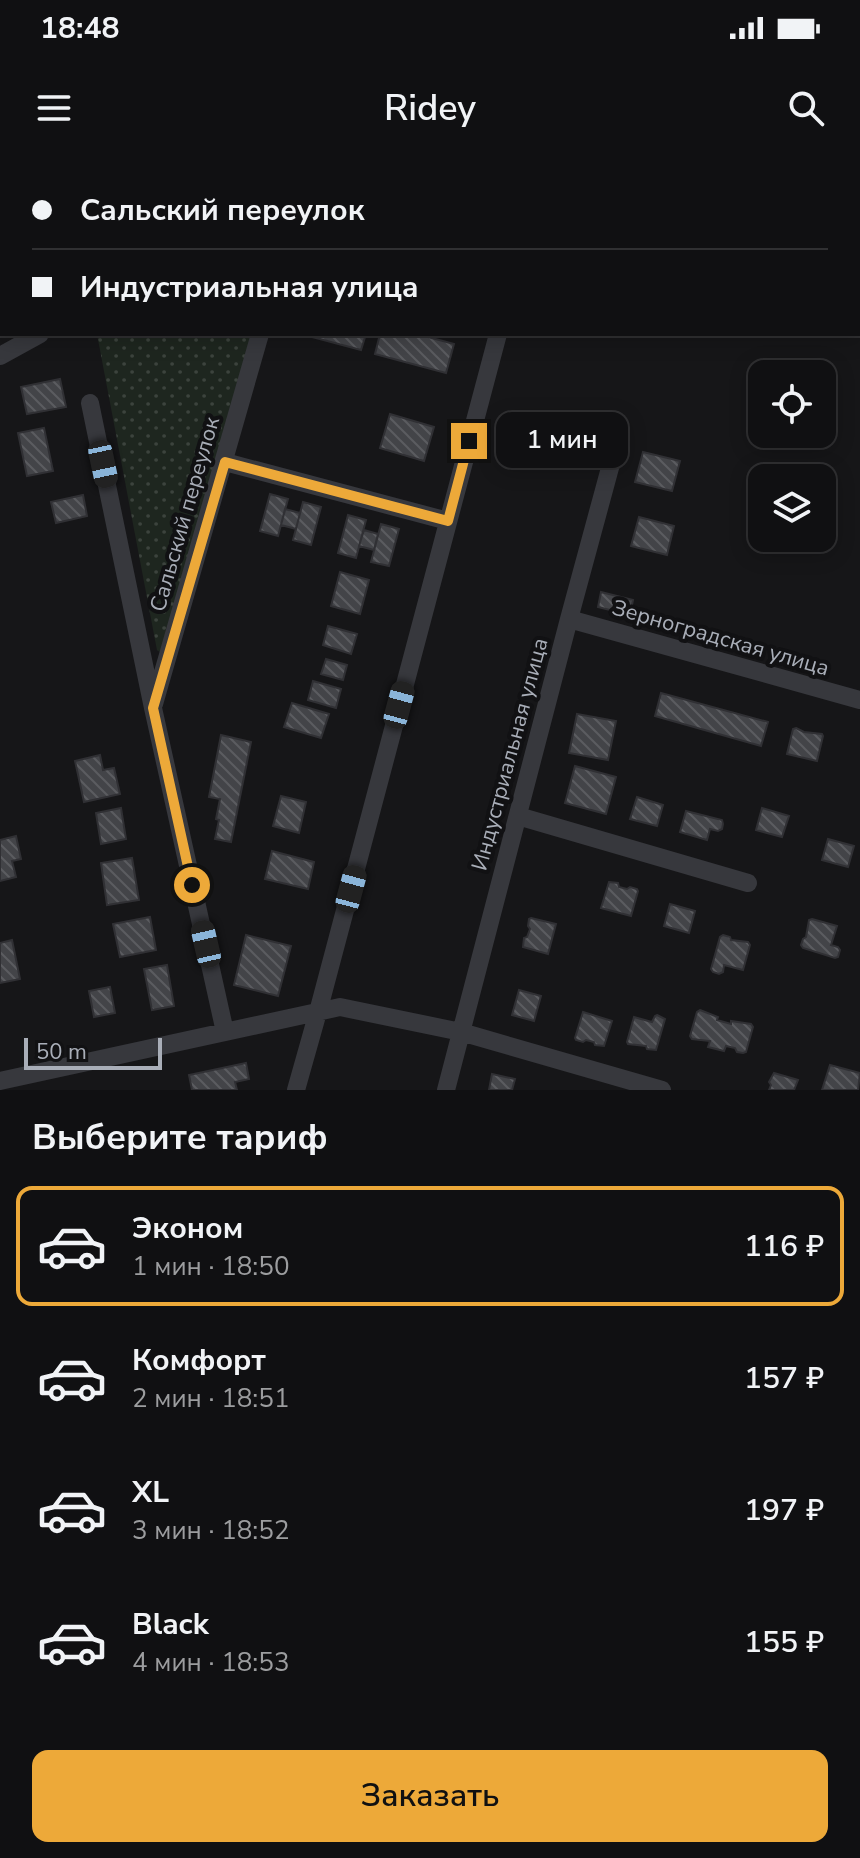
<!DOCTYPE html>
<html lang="ru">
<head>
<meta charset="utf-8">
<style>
  :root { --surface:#101012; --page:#1e1e20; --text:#f1f3f6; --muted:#9c9d9f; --line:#303032; --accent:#eda939 }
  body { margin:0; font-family:"Nunito Sans",sans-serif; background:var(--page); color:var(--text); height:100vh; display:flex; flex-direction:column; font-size:30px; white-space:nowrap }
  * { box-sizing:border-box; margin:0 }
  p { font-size:26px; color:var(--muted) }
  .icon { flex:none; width:44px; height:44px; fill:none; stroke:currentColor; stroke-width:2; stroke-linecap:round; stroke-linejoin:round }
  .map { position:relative; height:930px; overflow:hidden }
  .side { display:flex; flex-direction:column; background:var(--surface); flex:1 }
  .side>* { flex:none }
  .hud { position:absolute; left:0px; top:0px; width:860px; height:176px; box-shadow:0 4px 20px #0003,0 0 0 2px var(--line); display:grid; align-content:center; height:176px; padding:0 32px; background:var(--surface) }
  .buttons { position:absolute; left:748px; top:200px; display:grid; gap:16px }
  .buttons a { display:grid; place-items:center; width:88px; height:88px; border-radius:16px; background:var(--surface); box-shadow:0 4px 20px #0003,0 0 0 2px var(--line); font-size:40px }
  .scale { position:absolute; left:24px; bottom:20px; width:138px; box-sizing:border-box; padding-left:8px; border:4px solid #a9aeb8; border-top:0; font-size:22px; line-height:28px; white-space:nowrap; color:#a9aeb8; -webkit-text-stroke:6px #111113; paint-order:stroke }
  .end { position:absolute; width:36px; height:36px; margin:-18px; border:10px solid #eda939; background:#111; box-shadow:0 0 0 4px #111 }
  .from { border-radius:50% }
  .bubble { position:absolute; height:56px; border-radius:16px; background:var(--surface); box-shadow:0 4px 20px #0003,0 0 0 2px var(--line); font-size:26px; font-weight:600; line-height:56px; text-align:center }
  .car { position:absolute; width:24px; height:48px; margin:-24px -12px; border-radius:10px; box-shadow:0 0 6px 2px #0007; background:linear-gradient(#222 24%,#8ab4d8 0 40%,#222 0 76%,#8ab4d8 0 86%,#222 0) }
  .hud b { display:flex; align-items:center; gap:28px; height:76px; font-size:30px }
  .hud b+b { border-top:2px solid var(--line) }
  .hud i { width:20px; height:20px; background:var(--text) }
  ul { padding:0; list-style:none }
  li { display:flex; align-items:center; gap:24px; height:120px; margin:0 16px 12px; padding:0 16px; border:4px solid transparent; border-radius:16px }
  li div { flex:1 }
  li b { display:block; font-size:30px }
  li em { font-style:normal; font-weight:600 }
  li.selected { border-color:var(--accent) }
  li>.icon { width:72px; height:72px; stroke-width:1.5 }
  h2 { padding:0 32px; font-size:36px; line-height:96px }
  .primary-button { display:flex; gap:16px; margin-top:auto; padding:16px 32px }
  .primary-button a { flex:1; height:92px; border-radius:16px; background:var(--accent); color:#111; font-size:32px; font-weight:600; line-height:92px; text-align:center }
  .status { display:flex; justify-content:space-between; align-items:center; height:56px; padding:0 40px; background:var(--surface); direction:ltr }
  .status svg { height:22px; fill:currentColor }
  header { display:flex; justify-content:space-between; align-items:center; height:104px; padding:0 32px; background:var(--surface); font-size:36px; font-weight:600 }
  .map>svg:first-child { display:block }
  .grass { fill:url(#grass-dots) }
  .building { fill:url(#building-back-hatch); stroke:#303034; stroke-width:2 }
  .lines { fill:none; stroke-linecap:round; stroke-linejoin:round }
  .minor { stroke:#37383d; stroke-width:18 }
  .route { stroke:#eda939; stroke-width:10 }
  .labels { text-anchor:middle; stroke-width:8; stroke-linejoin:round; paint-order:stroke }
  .street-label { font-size:22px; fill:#a9aeb8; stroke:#111113 }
</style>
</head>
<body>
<div class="status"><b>18:48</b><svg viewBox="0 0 49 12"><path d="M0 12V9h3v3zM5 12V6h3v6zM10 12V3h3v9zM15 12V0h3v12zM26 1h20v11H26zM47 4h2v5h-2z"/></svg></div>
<header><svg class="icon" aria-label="menu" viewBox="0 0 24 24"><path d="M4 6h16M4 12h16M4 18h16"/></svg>Ridey<svg class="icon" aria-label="search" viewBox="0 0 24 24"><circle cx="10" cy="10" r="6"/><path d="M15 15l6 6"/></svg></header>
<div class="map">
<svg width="860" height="930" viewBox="0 0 860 930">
  <defs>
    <pattern id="grass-dots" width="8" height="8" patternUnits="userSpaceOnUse" patternTransform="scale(2)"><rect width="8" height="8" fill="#1e261f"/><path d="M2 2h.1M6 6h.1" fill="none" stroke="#3c433d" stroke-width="1.8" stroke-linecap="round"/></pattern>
    <pattern id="building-back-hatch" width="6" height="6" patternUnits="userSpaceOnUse" patternTransform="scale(2)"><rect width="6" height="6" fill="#434448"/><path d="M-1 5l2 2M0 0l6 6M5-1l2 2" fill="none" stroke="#5b5c60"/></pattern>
  </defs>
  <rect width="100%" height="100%" fill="#161618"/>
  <path class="grass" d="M 97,174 L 253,174 L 164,495 L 157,490 Z"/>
  <path class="building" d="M 108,0 L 149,0 L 150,1 L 109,2 Z
    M 2,44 L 2,81 L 1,82 L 0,45 Z
    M 301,174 L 366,174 L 361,190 Z
    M 380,174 L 417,174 L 454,184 L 446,213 L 375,194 Z
    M 60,219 L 66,247 L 27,254 L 21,227 Z
    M 390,254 L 434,267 L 424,301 L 380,288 Z
    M 44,268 L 53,311 L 27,316 L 18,273 Z
    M 643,292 L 680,301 L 672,331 L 635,322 Z
    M 270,334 L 288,339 L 278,376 L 260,371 Z
    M 83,335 L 87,356 L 56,363 L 51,342 Z
    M 303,342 L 321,347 L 311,385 L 293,380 Z
    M 285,349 L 300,353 L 296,369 L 281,365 Z
    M 348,355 L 366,360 L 356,398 L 338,393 Z
    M 639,357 L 674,366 L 667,395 L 631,386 Z
    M 381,364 L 399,369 L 389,406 L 371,402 Z
    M 364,370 L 378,374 L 374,390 L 359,386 Z
    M 340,412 L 369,420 L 360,454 L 331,446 Z
    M 601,432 L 633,440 L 630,455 L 598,447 Z
    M 328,466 L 357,474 L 351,494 L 323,485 Z
    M 326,499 L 347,505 L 343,520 L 321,514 Z
    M 313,521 L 341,529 L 336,548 L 308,540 Z
    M 661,533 L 768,562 L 761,586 L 655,556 Z
    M 292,543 L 329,554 L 321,578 L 284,567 Z
    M 577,554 L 616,561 L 608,600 L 569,593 Z
    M 796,568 L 804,572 L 822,574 L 823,576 L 817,601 L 787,594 L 793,569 Z
    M 221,575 L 251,582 L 231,682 L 215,679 L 219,660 L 216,659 L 220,639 L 209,637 Z
    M 100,595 L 103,610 L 114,608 L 120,634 L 84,642 L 75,601 Z
    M 575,606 L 616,617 L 606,654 L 565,643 Z
    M 281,636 L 306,642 L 299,673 L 273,666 Z
    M 637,637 L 663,645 L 657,666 L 630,659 Z
    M 121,648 L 126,679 L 101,684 L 96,653 Z
    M 762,648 L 789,656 L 782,677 L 756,670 Z
    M 686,651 L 722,660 L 723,664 L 722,669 L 718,671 L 710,669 L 707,680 L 680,672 Z
    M 16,676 L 21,699 L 12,701 L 16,717 L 0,721 L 0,680 Z
    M 828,679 L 854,686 L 848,707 L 822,700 Z
    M 272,691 L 314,702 L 308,729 L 265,719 Z
    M 132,698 L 139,740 L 107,745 L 101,703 Z
    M 609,722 L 618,723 L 619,727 L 627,729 L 630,727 L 637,729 L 638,731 L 631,756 L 601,748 Z
    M 670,744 L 695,751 L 689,773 L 664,766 Z
    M 150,757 L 156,790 L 120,797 L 113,764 Z
    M 531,758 L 556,764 L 548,794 L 523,787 L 524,778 L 527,777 L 530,769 L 528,766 L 529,759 Z
    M 812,759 L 837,766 L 831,785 L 838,787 L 840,790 L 838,797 L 835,798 L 803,788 L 801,785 L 803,779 L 806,777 L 809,760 Z
    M 246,775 L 291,786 L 278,836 L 234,825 Z
    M 723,775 L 730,777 L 731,780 L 748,782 L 750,785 L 743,810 L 724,805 L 723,812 L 719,814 L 713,812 L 711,809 L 720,777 Z
    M 12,780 L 20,819 L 0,823 L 0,783 Z
    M 167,805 L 174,846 L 152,850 L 144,809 Z
    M 110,827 L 115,853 L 94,857 L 89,831 Z
    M 519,830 L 541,836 L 534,861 L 512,855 Z
    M 700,850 L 718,857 L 717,860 L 731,864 L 731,861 L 751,864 L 753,867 L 746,892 L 743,893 L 737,892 L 735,888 L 726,886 L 724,891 L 708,887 L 710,881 L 692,879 L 690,876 L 697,852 Z
    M 583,852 L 612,861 L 604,886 L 595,885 L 594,882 L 586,880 L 583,882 L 576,880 L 575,878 Z
    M 657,855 L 665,859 L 656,890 L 647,889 L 646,886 L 628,884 L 627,882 L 634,857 L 652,862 L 655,856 Z
    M 246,903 L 249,919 L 235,922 L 237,930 L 192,930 L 189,915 Z
    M 830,905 L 860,913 L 858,930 L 822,930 Z
    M 774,913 L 798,920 L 794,930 L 769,930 L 771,925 L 769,922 Z
    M 492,914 L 515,919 L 512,930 L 489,930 Z"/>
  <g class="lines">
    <path class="minor" d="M 193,0 L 194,2
      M 351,2 L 354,0
      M 541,2 L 541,0
      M 0,196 L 40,174
      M 90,243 L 153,548 L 225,872
      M 225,302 L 448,361
      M 569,459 L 860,540
      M 154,544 L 260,174
      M 518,656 L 748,723
      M 0,921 L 340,847 L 461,872 L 662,930
      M 296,930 L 318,852 L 498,174
      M 446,930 L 569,459 L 620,271"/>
  </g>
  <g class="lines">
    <path class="route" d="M 192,725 L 153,548 L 225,302 L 448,361 L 469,281"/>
  </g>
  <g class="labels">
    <g class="street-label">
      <text transform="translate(184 354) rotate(-74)" y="8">Сальский переулок</text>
      <text transform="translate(721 477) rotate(16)" y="8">Зерноградская улица</text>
      <text transform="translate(509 594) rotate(-75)" y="8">Индустриальная улица</text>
    </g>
  </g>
</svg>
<div class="buttons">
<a><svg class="icon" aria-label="locate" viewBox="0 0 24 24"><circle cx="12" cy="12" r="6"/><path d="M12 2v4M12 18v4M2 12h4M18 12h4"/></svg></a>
<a><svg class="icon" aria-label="layers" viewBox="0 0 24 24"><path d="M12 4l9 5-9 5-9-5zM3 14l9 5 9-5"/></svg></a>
</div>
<div class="scale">50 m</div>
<i class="end from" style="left:192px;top:725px"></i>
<i class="end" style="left:469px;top:281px"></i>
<div class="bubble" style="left:496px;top:252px;width:132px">1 мин</div>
<i class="car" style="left:103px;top:304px;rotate:168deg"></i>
<i class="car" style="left:399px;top:545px;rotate:15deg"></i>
<i class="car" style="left:351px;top:729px;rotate:15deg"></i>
<i class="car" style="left:206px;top:784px;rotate:347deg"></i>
<div class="hud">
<b><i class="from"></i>Сальский переулок</b>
<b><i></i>Индустриальная улица</b>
</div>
</div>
<section class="side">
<h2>Выберите тариф</h2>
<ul>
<li class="selected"><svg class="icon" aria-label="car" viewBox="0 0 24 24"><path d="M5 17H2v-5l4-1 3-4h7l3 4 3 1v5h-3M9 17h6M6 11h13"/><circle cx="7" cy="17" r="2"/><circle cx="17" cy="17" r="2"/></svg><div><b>Эконом</b><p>1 мин · 18:50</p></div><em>116 ₽</em></li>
<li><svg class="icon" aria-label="car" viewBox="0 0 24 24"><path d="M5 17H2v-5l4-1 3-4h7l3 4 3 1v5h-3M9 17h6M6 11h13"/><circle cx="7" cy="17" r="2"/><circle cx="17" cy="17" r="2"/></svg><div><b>Комфорт</b><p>2 мин · 18:51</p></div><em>157 ₽</em></li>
<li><svg class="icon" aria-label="car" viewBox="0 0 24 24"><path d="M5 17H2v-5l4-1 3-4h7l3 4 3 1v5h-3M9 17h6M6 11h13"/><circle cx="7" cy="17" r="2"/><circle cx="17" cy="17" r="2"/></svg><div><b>XL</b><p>3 мин · 18:52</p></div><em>197 ₽</em></li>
<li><svg class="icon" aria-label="car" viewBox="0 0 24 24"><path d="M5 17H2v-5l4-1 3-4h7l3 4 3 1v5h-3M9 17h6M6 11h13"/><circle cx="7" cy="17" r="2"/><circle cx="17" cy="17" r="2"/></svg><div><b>Black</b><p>4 мин · 18:53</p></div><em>155 ₽</em></li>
</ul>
<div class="primary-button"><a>Заказать</a></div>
</section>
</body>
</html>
